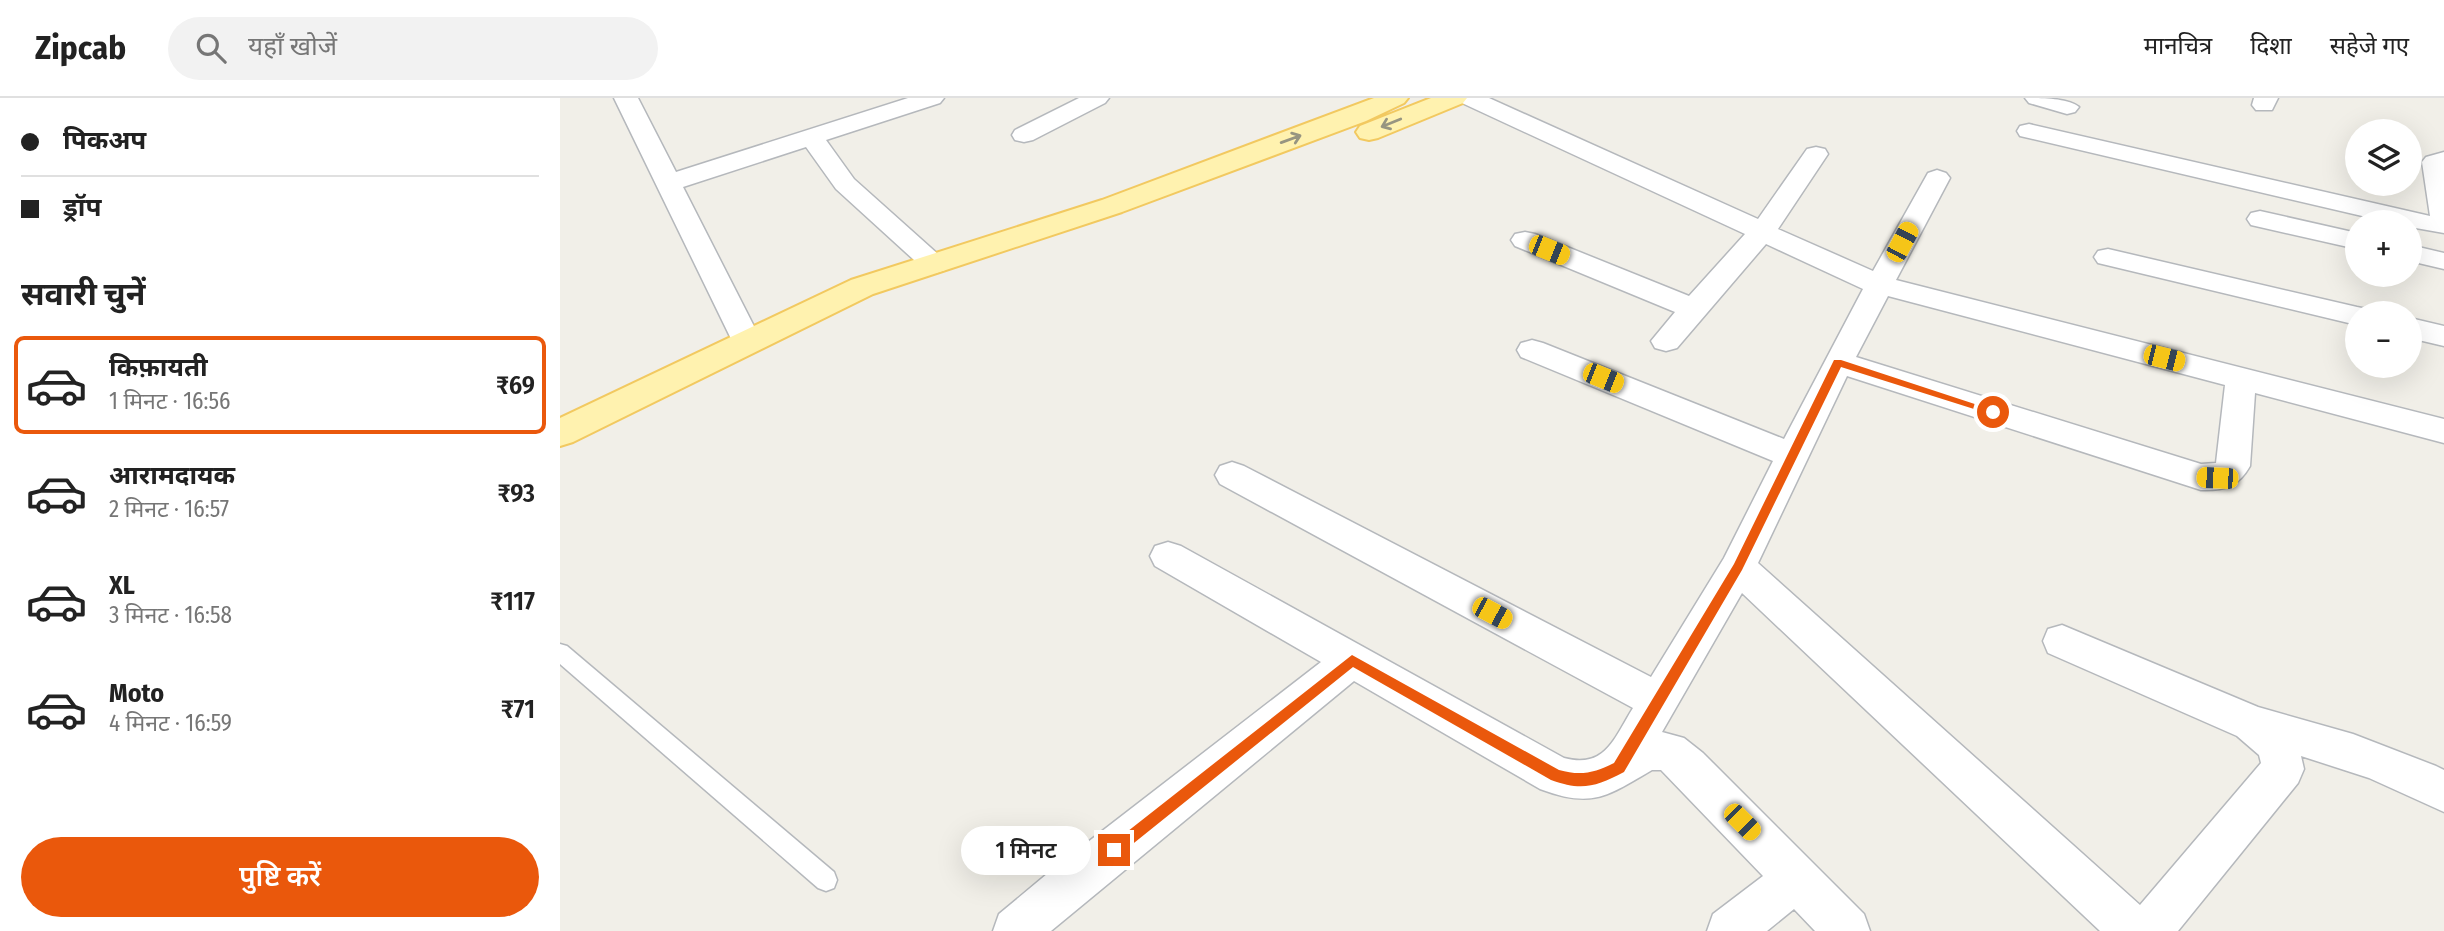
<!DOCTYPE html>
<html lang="hi">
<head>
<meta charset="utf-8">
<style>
  :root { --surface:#fff; --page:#f2f2f2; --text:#222; --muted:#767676; --line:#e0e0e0; --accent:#ea580c }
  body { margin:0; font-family:"Fira Sans Condensed","Noto Sans Devanagari",sans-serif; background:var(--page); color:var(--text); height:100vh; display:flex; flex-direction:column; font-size:26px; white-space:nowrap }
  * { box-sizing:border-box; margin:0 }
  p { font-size:23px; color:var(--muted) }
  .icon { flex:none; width:38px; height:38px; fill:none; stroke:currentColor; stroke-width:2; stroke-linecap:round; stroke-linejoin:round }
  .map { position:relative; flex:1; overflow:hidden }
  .sheet { display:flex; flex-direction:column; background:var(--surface); width:560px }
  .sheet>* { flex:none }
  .top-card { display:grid; align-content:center; height:154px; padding:0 21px; background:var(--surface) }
  .tools { position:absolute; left:1785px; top:21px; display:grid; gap:14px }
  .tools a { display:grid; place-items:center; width:77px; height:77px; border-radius:50%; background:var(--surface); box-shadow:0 7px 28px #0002; font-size:35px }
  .end { position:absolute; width:32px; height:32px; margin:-16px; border:9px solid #ea580c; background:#fff; box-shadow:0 0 0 4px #fff }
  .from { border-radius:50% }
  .bubble { position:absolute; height:49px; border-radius:24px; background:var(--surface); box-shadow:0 7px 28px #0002; font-size:23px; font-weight:600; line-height:49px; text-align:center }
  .car { position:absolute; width:21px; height:42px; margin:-21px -10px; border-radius:9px; box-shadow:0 0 5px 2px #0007; background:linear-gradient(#f5c518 24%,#345 0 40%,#f5c518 0 76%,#345 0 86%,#f5c518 0) }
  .top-card b { display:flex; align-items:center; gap:24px; height:66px; font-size:26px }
  .top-card b+b { border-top:2px solid var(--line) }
  .top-card i { width:18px; height:18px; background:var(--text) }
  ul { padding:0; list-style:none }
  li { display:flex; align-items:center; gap:21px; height:98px; margin:0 14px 10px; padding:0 7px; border:4px solid transparent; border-radius:10px }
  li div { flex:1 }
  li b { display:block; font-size:26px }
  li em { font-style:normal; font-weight:600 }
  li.current { border-color:var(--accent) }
  li>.icon { width:63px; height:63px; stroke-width:1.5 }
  h2 { padding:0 21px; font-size:32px; line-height:84px }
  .primary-button { display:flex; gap:14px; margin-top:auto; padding:14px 21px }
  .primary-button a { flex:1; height:80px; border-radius:42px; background:var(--accent); color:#fff; font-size:28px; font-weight:600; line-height:80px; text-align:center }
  header { display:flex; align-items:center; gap:42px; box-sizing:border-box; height:98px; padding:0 35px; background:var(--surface); border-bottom:2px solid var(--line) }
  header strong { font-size:33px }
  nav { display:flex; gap:38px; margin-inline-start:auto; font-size:24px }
  .search { width:490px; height:63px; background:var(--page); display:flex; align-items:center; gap:18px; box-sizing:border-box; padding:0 24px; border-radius:38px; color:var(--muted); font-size:26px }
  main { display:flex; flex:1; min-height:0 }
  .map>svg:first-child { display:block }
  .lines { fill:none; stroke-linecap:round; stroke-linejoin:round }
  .service-casing { stroke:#b5b8bc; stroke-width:3 }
  .minor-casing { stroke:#b5b8bc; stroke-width:3 }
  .primary-casing { stroke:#f2c960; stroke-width:4 }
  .service { fill:#fff; fill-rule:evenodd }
  .minor { fill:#fff; fill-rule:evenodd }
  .primary { fill:#fff2af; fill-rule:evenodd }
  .oneway { stroke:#979581 }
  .route { fill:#ea580c }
</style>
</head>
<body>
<header>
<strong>Zipcab</strong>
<div class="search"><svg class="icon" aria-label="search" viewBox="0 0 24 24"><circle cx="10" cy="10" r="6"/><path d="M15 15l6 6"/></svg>यहाँ खोजें</div>
<nav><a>मानचित्र</a><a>दिशा</a><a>सहेजे गए</a></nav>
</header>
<main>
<section class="sheet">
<div class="top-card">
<b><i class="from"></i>पिकअप</b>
<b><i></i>ड्रॉप</b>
</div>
<h2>सवारी चुनें</h2>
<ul>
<li class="current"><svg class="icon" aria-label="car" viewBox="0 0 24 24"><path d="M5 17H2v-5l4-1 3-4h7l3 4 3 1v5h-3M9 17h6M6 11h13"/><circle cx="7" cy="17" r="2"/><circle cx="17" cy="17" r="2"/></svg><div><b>किफ़ायती</b><p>1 मिनट · 16:56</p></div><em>₹69</em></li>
<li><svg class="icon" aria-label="car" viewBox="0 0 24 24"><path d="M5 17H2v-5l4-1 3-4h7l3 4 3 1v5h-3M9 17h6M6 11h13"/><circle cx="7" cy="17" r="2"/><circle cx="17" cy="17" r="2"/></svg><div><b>आरामदायक</b><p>2 मिनट · 16:57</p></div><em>₹93</em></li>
<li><svg class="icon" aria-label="car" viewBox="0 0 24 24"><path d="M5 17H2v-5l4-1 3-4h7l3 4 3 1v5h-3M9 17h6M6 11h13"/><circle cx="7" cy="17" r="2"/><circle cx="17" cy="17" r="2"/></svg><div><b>XL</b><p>3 मिनट · 16:58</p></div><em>₹117</em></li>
<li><svg class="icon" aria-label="car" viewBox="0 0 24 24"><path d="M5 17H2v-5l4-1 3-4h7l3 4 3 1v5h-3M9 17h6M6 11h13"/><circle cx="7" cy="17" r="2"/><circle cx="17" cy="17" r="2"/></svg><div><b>Moto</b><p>4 मिनट · 16:59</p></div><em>₹71</em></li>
</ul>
<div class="primary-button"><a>पुष्टि करें</a></div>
</section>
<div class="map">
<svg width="1884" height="833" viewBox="0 0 1884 833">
  <rect width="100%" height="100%" fill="#f1efe8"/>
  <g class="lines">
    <g class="service-casing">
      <path id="service" d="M 0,546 L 7,548 L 274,774 L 277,782 L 274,790 L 266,793 L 258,790 L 0,566 Z"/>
    </g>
    <g class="minor-casing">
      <path id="minor" d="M 54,0 L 78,0 L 116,74 L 348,0 L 384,0 L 380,5 L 266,42 L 294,81 L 389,166 L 385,172 L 375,175 L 365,172 L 276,91 L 246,49 L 123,89 L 202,244 L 198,251 L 187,254 L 176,251 Z
        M 519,0 L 549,0 L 545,5 L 473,42 L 464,44 L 455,42 L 452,37 L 455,32 Z
        M 898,0 L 929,0 L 1198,121 L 1247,51 L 1256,49 L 1265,51 L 1268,56 L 1218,131 L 1313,173 L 1368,75 L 1377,72 L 1386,75 L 1390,80 L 1336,182 L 1884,321 L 1884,345 L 1695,295 L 1690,368 C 1679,388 1664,393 1641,392 L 1287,278 L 1198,465 L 1580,807 L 1701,665 L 1699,657 L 1677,638 L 1488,555 L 1483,543 L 1488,531 L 1502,527 L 1698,609 L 1793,636 L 1876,668 L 1884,672 L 1884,714 L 1809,680 L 1741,658 L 1744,671 L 1738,685 L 1618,833 L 1540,833 L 1182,495 L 1102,634 L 1124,640 L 1143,655 L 1304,816 L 1310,833 L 1255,833 L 1234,811 L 1207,833 L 1147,833 L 1153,816 L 1203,778 L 1101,672 L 1092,672 C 1047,698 1033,711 980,691 L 794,583 L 491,833 L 433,833 L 439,816 L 493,771 L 761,564 L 595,468 L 590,458 L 595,448 L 608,444 L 621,448 L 1004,660 C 1046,671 1054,640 1073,610 L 660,386 L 655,377 L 660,368 L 672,364 L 684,368 L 1091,579 L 1164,460 L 1213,363 L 961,259 L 957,252 L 961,245 L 972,242 L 983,245 L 1224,341 L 1303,191 L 1206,146 L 1117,250 L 1106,253 L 1095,250 L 1091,243 L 1115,214 L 955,148 L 951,142 L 955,136 L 965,134 L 975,136 L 1129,198 L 1185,136 L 902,5 ZM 1328,198 L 1665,287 L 1656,365 L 1641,366 L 1296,259 Z
        M 1465,0 C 1481,0 1508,0 1519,9 L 1515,14 L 1507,16 L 1469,5 Z
        M 1694,0 L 1718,0 L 1712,12 L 1696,12 L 1692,7 Z
        M 1469,26 L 1870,118 L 1862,64 L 1866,59 L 1884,54 L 1884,135 L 1850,129 L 1850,124 L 1828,124 L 1460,38 L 1457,33 L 1460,28 Z
        M 1700,113 L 1797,135 L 1797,151 L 1691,127 L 1687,121 L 1691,115 Z
        M 1850,147 L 1884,155 L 1884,171 L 1850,163 Z
        M 1548,151 L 1797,209 L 1807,211 L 1810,215 L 1797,215 L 1797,227 L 1538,165 L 1534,159 L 1538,153 Z
        M 1850,220 L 1884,228 L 1884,248 L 1850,240 Z"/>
    </g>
    <g class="primary-casing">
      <path id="primary" d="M 814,0 L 848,0 L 844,5 L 806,23 L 562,114 L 313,196 L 13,344 L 0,348 L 0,320 L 291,182 L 542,102 Z
        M 871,0 L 907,0 L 903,5 L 818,40 L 809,42 L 800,40 L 796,34 L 800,28 Z"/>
    </g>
    <use href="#service" class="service"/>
    <use href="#minor" class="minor"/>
    <use href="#primary" class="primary"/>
  </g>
  <defs><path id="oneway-shaft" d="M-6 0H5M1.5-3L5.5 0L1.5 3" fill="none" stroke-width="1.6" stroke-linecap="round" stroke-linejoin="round" transform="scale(1.75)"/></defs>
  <g class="oneway">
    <use href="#oneway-shaft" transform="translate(831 25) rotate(158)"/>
    <use href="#oneway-shaft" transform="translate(731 41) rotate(-20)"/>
  </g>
  <path class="route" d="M 1274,262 L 1281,262 L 1439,314 L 1433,317 L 1281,269 L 1182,472 L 1064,674 C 1036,689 1021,693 991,682 L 793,569 L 559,757 L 549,757 L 547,752 L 549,748 L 792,557 L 999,672 C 1020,678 1035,675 1054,665 L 1174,466 Z"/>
</svg>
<div class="tools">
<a><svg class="icon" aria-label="layers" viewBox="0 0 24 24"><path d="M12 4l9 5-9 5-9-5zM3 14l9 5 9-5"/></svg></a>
<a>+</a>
<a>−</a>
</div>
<i class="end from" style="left:1433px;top:314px"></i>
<i class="end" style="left:554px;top:752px"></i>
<div class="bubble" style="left:401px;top:728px;width:130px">1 मिनट</div>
<i class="car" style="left:1342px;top:144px;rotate:28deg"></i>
<i class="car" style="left:989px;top:152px;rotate:112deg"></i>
<i class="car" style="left:1604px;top:260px;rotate:104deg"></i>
<i class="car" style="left:1043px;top:280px;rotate:112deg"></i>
<i class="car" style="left:1657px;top:380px;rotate:272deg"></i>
<i class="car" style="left:932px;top:515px;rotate:118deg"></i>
<i class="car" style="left:1182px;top:724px;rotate:135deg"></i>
</div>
</main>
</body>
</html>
